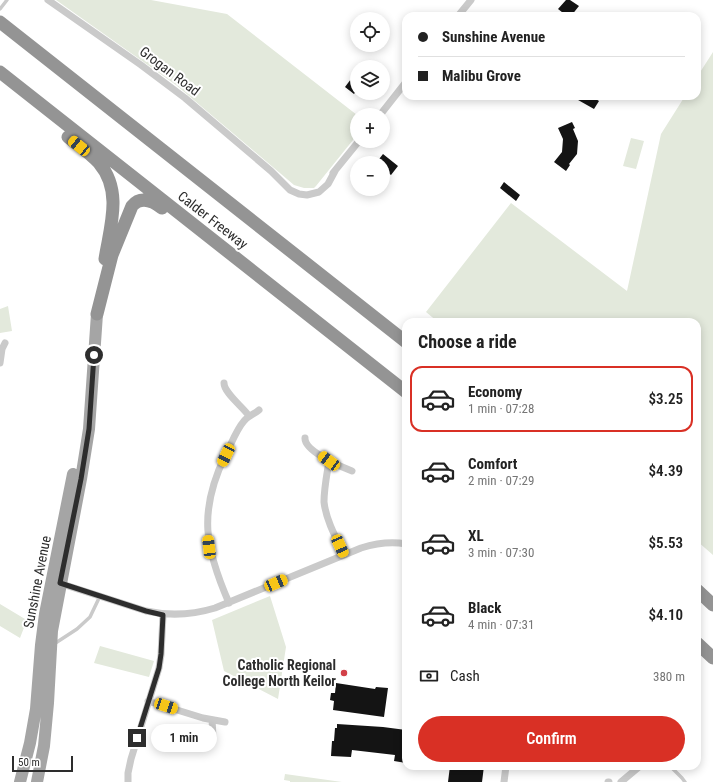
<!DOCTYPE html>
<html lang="en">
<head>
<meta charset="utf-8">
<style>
  :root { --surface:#fff; --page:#f2f2f2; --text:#222; --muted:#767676; --line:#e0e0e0; --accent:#d93025 }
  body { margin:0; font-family:"Roboto Condensed",sans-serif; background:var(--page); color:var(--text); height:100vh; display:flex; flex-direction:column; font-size:15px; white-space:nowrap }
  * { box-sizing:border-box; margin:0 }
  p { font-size:13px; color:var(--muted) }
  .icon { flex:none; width:22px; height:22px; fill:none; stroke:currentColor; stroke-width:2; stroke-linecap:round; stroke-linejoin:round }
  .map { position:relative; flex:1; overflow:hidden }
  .sheet { position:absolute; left:402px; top:318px; width:299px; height:452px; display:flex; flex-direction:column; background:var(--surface); border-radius:12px; box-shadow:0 2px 10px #0003 }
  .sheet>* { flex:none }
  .hud { position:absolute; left:402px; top:12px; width:299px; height:88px; border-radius:12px; box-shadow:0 2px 10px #0003; display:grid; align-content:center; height:88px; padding:0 16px; background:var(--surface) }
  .buttons { position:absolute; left:350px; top:12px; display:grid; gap:8px }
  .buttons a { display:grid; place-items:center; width:40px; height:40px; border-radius:50%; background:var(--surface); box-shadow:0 2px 10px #0003; font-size:20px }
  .scale { position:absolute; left:12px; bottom:10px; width:61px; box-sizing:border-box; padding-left:4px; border:2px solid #2d2d2d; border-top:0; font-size:11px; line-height:14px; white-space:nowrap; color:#2d2d2d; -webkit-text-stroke:3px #fff; paint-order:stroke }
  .end { position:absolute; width:18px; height:18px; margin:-9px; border:5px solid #2d2d2d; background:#fff; box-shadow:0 0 0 2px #fff }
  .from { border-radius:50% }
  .bubble { position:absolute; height:28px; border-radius:14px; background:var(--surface); box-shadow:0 2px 10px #0003; font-size:13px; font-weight:600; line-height:28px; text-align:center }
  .car { position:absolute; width:12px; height:24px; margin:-12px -6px; border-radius:5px; box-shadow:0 0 3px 1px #0007; background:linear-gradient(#f5c518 24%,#345 0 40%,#f5c518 0 76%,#345 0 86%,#f5c518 0) }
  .hud b { display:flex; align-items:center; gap:14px; height:38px; font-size:15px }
  .hud b+b { border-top:1px solid var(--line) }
  .hud i { width:10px; height:10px; background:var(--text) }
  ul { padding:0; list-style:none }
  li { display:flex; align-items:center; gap:12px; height:66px; margin:0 8px 6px; padding:0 8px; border:2px solid transparent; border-radius:12px }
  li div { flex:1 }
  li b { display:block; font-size:15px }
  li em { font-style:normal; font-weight:600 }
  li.on { border-color:var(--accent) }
  li>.icon { width:36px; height:36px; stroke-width:1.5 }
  h2 { padding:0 16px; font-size:18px; line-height:48px }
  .pay { display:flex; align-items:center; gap:10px; height:44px; padding:0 16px; font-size:15px }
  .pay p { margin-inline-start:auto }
  .action { display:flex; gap:8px; margin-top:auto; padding:8px 16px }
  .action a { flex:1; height:46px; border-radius:24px; background:var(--accent); color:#fff; font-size:16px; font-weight:600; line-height:46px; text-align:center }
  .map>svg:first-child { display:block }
  .green { fill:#e3e9dc }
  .building { fill:#141414 }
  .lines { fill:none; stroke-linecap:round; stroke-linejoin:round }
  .lane { stroke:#cacaca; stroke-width:3.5 }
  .street { stroke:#cacaca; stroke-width:7 }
  .primary { stroke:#a5a5a5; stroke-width:12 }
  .highway { stroke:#949494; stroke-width:13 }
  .route { stroke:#2d2d2d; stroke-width:5 }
  .poi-dot { fill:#d24048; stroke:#fff; stroke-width:1.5 }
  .labels { text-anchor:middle; stroke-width:4; stroke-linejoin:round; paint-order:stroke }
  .street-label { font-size:14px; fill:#2d2d2d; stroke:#fff }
  .poi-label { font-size:14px; font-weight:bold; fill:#2d2d2d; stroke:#fff; text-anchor:end }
</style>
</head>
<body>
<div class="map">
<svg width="713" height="782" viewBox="0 0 713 782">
  <rect width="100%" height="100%" fill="#fff"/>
  <path class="green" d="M 56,0 L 151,0 L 227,14 L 357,115 L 357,135 L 316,186 L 314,188 L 304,188 L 294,185 L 176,85 Z
    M 713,52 L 713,555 L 697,541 L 697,322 L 438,322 L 426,312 L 511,203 L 627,291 L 661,134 L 685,96 L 697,96 L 697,77 Z
    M 631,138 L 644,141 L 636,169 L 623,166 Z
    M 8,306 L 12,331 L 0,333 L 0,309 Z
    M 270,596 L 286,647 L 278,699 L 224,671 L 212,620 Z
    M 0,604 L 25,619 L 25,625 L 20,638 L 0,626 Z
    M 100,646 L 154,661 L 149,677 L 94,663 Z
    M 285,774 L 342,782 L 290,782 L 290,781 L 284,780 Z"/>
  <path class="building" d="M 566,0 L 570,0 L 579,6 L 571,16 L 567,16 L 558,9 Z
    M 357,71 L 357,90 L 354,94 L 345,87 Z
    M 571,96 L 591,96 L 599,101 L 594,109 Z
    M 572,122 L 575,128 L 573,129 L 578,141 L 577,154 L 569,164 L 570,165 L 566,171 L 554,162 L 562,152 L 563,139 L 558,128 Z
    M 383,154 L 398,166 L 391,175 L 383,169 L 383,163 L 376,163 Z
    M 504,182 L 520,195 L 516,201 L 500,188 Z
    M 336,683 L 375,689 L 376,687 L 388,688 L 384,717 L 333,710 L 334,701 L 330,700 L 331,693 L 335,693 Z
    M 337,724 L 383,727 L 406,730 L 406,763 L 394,761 L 395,755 L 352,750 L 351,757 L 331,756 L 332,741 L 334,741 L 335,728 L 337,728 Z
    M 450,766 L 484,766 L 482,782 L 448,782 Z"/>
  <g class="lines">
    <path class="lane" d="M 0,9 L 7,0
      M 54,644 L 77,629 L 90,617 L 100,596
      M 670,766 L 682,778 L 685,782"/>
    <path class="street" d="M 48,0 L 141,65 L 185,98 L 271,171 L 290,190 L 299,194 L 307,195 L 319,192 L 328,184 L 335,171
      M 458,16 L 471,0
      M 380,115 L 406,82
      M 333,173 L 359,141
      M 0,363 L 2,349 L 5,343
      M 224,383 C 224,393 243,407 249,416
      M 305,438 C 304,451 341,467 352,471
      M 329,461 C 327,474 324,488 324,502 C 326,520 336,538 344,554
      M 59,583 L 146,611 C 169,616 192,615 215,608 L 361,548 C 377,543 390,541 406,544
      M 229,603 C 205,548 198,512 225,456 C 231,445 236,430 244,421 C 248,416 254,414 259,410
      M 148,701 L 203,718 L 225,722
      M 212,720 L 213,736
      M 128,782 L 128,773 L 131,759 L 159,668 L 161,655 L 163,615
      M 504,782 L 506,766
      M 608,782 L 609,782
      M 621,782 L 640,766"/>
    <path class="primary" d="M 20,782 L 30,743 L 36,709 L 41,645 L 45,614 L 73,474
      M 37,782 L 44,746 L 48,703 L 52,631 L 81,479 L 89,429 L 97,314"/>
    <path class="highway" d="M 0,22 L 406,342
      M 0,72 L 406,392
      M 68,137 C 78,145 90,153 99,163 C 123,191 110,227 105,259
      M 97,314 L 112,255 L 132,206 C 141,195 153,201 162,208
      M 697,590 L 713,605
      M 697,643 L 713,658"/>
  </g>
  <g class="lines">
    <path class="route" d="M 94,355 L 89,429 L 81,479 L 60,583 L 146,611 L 163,615 L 161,654 L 159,668 L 137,738"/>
  </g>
  <circle class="poi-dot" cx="344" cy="673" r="4"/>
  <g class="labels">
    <g class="street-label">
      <text transform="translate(170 71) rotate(37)" y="5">Grogan Road</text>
      <text transform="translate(213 220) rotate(38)" y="5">Calder Freeway</text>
      <text transform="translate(37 582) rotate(-79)" y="5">Sunshine Avenue</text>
    </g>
    <g class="poi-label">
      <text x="336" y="670">Catholic Regional<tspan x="336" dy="16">College North Keilor</tspan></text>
    </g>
  </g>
</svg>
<div class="buttons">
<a><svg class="icon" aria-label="locate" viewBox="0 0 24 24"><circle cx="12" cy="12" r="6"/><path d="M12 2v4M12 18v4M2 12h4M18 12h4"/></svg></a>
<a><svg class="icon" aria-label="layers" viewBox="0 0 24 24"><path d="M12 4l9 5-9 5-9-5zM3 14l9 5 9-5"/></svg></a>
<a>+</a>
<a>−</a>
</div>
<div class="scale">50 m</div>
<i class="end from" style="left:94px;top:355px"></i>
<i class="end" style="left:137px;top:738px"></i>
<div class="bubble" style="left:151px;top:724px;width:66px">1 min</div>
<i class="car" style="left:79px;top:146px;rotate:309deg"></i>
<i class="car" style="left:226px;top:455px;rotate:206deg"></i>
<i class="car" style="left:329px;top:461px;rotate:306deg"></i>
<i class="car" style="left:340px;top:546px;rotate:156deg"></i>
<i class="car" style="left:209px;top:547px;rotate:353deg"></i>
<i class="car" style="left:276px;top:583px;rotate:67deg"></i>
<i class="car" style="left:166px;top:706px;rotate:108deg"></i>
<div class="hud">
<b><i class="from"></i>Sunshine Avenue</b>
<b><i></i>Malibu Grove</b>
</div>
<section class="sheet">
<h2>Choose a ride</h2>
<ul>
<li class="on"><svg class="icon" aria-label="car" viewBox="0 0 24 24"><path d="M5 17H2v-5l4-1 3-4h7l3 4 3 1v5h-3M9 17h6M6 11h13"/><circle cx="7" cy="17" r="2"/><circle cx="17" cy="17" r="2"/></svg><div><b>Economy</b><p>1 min · 07:28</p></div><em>$3.25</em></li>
<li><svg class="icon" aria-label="car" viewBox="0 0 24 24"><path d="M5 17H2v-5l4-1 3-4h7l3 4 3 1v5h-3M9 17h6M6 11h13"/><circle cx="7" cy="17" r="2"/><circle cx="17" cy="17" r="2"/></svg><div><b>Comfort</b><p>2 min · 07:29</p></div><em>$4.39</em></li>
<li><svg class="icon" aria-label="car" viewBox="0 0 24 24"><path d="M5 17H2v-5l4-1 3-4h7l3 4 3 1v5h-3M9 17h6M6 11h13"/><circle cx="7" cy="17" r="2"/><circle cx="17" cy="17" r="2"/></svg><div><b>XL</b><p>3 min · 07:30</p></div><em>$5.53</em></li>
<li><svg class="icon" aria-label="car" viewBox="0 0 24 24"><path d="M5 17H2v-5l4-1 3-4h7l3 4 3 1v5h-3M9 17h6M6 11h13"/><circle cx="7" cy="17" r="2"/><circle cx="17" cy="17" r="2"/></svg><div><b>Black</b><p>4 min · 07:31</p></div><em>$4.10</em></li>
</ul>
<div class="pay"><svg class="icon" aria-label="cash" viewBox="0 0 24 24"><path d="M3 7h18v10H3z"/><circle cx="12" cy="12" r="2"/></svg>Cash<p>380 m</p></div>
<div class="action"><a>Confirm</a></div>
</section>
</div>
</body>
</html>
